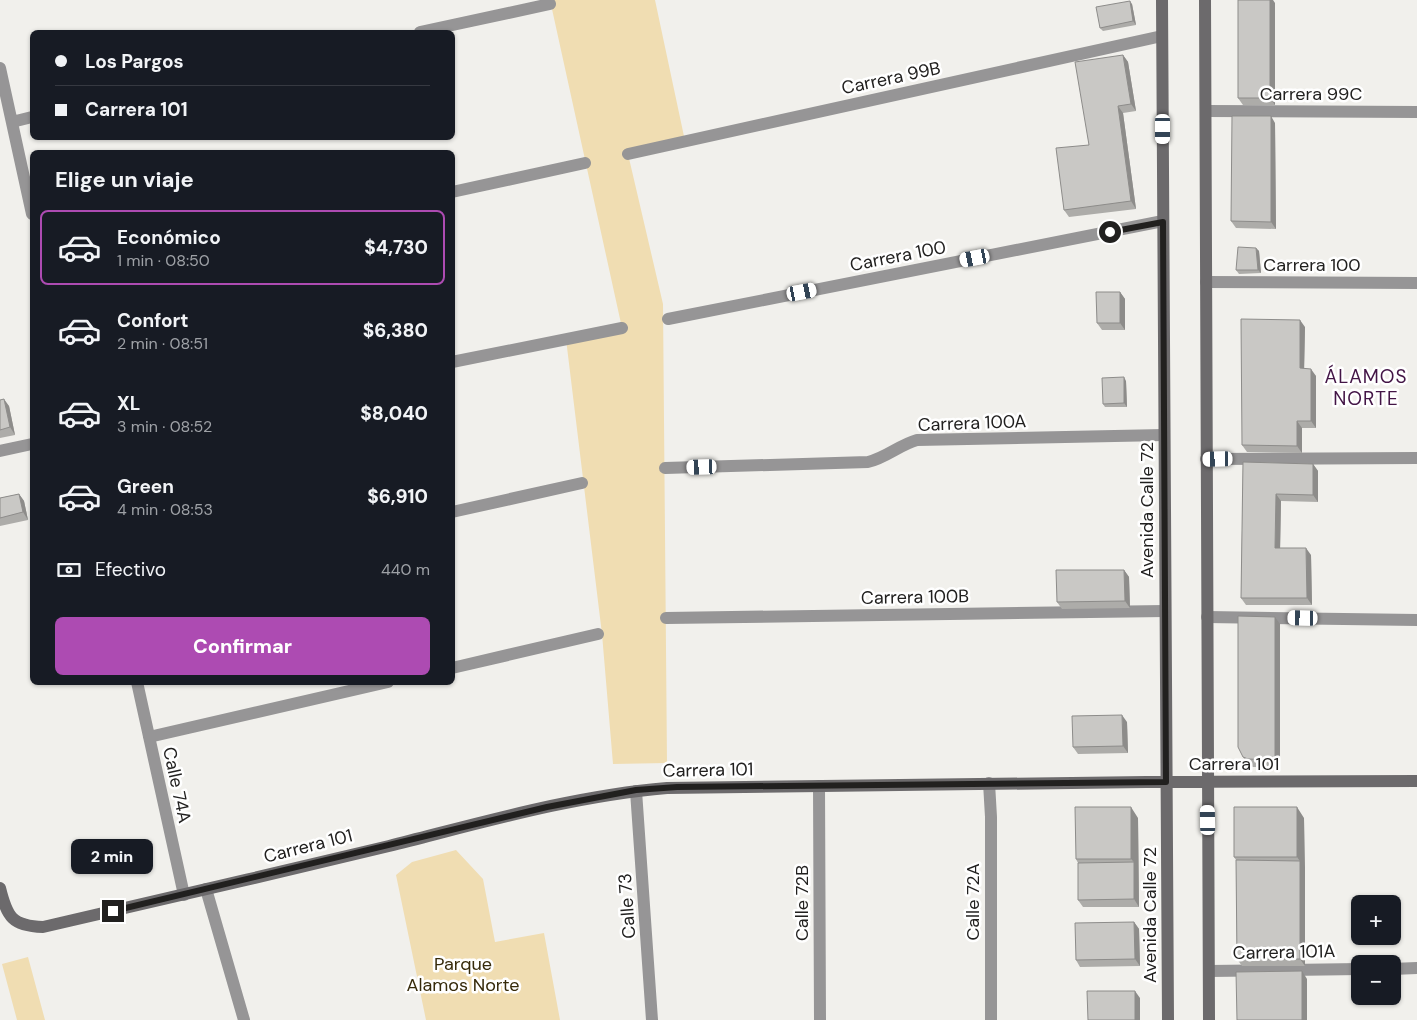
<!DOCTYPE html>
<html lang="es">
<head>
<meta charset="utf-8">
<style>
  :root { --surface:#171b24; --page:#20242c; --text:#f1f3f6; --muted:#9ea1a6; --line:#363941; --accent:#ad4bb2 }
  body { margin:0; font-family:"DM Sans",sans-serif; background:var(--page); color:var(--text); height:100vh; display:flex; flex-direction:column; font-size:19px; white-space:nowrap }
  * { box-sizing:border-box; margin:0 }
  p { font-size:16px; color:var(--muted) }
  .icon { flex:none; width:28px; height:28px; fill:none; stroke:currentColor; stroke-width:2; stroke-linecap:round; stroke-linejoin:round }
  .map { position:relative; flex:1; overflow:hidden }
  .details { position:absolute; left:30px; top:150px; width:425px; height:535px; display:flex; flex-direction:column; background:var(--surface); border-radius:8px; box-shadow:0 1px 4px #0004 }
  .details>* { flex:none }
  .top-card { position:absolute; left:30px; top:30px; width:425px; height:110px; border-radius:8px; box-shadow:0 1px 4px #0004; display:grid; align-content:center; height:110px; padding:0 25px; background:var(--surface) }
  .fabs { position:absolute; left:1351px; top:895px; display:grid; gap:10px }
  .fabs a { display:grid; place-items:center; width:50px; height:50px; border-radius:8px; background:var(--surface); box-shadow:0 1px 4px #0004; font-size:25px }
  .end { position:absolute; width:22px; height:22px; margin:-11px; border:6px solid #21201f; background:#fff; box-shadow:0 0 0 2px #fff }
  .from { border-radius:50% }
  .bubble { position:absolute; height:35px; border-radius:8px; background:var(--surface); box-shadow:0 1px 4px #0004; font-size:16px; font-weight:800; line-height:35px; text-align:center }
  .car { position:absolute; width:15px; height:30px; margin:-15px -8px; border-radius:6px; box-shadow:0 0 4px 1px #0007; background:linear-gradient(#fff 24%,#345 0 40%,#fff 0 76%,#345 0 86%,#fff 0) }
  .top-card b { display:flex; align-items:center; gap:18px; height:48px; font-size:19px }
  .top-card b+b { border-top:1px solid var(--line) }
  .top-card i { width:12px; height:12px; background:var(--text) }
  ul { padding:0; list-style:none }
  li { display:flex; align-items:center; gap:15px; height:75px; margin:0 10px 8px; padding:0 15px; border:2px solid transparent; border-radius:8px }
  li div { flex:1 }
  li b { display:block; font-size:19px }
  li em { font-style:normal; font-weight:800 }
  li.on { border-color:var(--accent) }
  li>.icon { width:45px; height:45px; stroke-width:1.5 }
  h2 { padding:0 25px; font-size:22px; line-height:60px }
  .pay { display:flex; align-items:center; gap:12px; height:55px; padding:0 25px; font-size:19px }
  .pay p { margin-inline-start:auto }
  .button { display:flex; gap:10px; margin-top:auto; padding:10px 25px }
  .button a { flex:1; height:58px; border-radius:8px; background:var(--accent); color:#fff; font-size:20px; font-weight:800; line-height:58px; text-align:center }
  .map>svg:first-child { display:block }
  .green { fill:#f0ddb2 }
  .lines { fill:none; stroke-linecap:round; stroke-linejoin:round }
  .lane { stroke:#969596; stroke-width:12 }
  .street { stroke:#969596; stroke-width:12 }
  .secondary { stroke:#6c6a6c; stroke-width:12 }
  .wall { fill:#adaca9 }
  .shaded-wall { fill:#8d8c8a }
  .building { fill:#c9c8c5; stroke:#8d8c8a }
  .route { stroke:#21201f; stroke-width:6 }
  .labels { text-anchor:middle; stroke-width:5; stroke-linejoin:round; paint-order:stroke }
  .street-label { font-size:18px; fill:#21201f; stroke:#fff }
  .park-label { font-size:18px; fill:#362a0a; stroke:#fff }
  .neighbourhood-label { font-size:19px; letter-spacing:1px; fill:#431546; stroke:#fff }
</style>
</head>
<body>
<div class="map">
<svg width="1417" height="1020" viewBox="0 0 1417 1020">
  <rect width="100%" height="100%" fill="#f1f0ec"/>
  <path class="green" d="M 550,0 L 655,0 L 685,141 L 628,154 L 663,304 L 667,763 L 613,764 L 602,634 L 566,339 L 622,328 Z
    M 456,850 L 483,879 L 495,942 L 544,933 L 560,1020 L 426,1020 L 396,875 L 412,862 Z
    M 28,957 L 45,1020 L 17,1020 L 2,964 Z"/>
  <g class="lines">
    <path class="lane" d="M 0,451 L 32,444
      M 206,889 L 244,1020"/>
    <path class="street" d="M 420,32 L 550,4
      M 0,68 L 32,214
      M 1206,111 L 1417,112
      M 12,122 L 32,117
      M 628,154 L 1162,36
      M 452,192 L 585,163
      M 1206,282 L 1417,283
      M 668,319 L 1163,221
      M 452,362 L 622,328
      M 1206,459 L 1417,458
      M 665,468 L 868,462 C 886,458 899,445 917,440 L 1164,435
      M 452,512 L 582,483
      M 1207,617 L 1417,620
      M 666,618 L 1165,611
      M 452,668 L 598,634
      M 137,682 L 184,895
      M 149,737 L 388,682
      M 989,783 L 991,817 L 991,1020
      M 819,786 L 820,1020
      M 636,791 L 652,1020
      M 1392,969 L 1417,968
      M 1209,971 L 1360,969"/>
    <path class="secondary" d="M 1162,0 L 1168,1020
      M 1205,0 L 1209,1020
      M 0,888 C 7,917 12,926 43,927 C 158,900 274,874 389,846 C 481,823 572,796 667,788 L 1146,782 L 1417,781"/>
  </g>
  <path class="wall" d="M 1275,3 L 1275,105 L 1243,105 L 1238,98 Z
    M 1132,4 L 1136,25 L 1103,31 L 1100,28 Z
    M 1123,55 L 1128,62 L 1136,111 L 1123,113 L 1136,209 L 1069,217 L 1064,210 Z
    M 1275,123 L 1276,229 L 1236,228 L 1231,221 Z
    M 1256,248 L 1259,251 L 1261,273 L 1239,274 L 1236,270 Z
    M 1120,292 L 1125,299 L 1125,330 L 1102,330 L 1097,323 Z
    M 1305,327 L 1304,368 L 1316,376 L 1316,428 L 1302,428 L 1302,453 L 1247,452 L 1242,445 Z
    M 1126,381 L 1127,407 L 1105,407 L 1103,404 Z
    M 0,400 L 9,406 L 15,435 L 0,438 Z
    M 1243,462 L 1313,464 L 1318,471 L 1318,502 L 1281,501 L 1280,548 L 1311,555 L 1312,605 L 1246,605 L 1241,598 Z
    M 19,494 L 24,501 L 28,520 L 0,526 L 0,498 Z
    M 1124,570 L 1129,577 L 1130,608 L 1062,609 L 1057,602 Z
    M 1280,624 L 1280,767 L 1253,767 L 1248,764 L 1243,757 Z
    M 1127,722 L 1128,753 L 1078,754 L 1073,747 Z
    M 1138,818 L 1139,907 L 1083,907 L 1078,900 L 1078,863 L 1076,859 Z
    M 1304,818 L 1305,966 L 1242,966 L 1237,959 L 1236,860 L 1234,857 Z
    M 1134,922 L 1139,929 L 1140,966 L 1080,967 L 1076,960 Z"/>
  <path class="shaded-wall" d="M 1270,0 L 1273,0 L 1275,3 L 1275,105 L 1270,98 Z
    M 1130,1 L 1132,4 L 1136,25 L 1133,21 Z
    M 1123,55 L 1128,62 L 1136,111 L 1131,104 Z
    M 1118,106 L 1123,113 L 1136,209 L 1131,201 Z
    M 1271,116 L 1275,123 L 1276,229 L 1271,222 Z
    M 1256,248 L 1259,251 L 1261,273 L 1258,270 Z
    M 1120,292 L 1125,299 L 1125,330 L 1120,323 Z
    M 1300,320 L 1305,327 L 1304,375 L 1300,368 Z
    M 1311,369 L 1316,376 L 1316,428 L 1311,421 Z
    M 1124,377 L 1126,381 L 1127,407 L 1124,403 Z
    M 4,399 L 9,406 L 15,435 L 10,427 Z
    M 1297,421 L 1302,428 L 1302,453 L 1297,446 Z
    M 1313,464 L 1318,471 L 1318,502 L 1313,495 Z
    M 19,494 L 24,501 L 28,520 L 23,512 Z
    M 1276,494 L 1281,501 L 1280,555 L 1275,548 Z
    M 1306,548 L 1311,555 L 1312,605 L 1307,598 Z
    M 1124,570 L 1129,577 L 1130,608 L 1125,601 Z
    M 1275,617 L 1280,624 L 1280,767 L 1275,760 Z
    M 1122,715 L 1127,722 L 1128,753 L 1123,746 Z
    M 1131,807 L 1138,818 L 1139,907 L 1134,899 L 1134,862 L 1131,859 Z
    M 1297,807 L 1304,818 L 1305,868 L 1297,857 Z
    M 1300,861 L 1305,868 L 1305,966 L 1300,959 Z
    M 1134,922 L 1139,929 L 1140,966 L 1135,959 Z
    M 1302,971 L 1307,979 L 1307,1020 L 1302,1020 Z
    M 1135,991 L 1140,998 L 1140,1020 L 1135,1020 Z"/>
  <path class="building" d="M 1238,0 L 1270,0 L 1270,98 L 1238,98 Z
    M 1130,1 L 1133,21 L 1100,28 L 1096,7 Z
    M 1123,55 L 1131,104 L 1118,106 L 1131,201 L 1064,210 L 1056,148 L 1089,145 L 1075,62 Z
    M 1232,116 L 1271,116 L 1271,222 L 1231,221 Z
    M 1238,247 L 1256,248 L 1258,270 L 1236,270 Z
    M 1096,292 L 1120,292 L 1120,323 L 1097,323 Z
    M 1241,319 L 1300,320 L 1300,368 L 1311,369 L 1311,421 L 1297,421 L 1297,446 L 1242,445 Z
    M 1124,377 L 1124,403 L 1103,404 L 1102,378 Z
    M 4,399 L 10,427 L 0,430 L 0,400 Z
    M 1243,462 L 1313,464 L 1313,495 L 1276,494 L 1275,548 L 1306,548 L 1307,598 L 1241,598 Z
    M 19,494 L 23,512 L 0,518 L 0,498 Z
    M 1056,570 L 1124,570 L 1125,601 L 1057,602 Z
    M 1238,616 L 1275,617 L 1275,760 L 1248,759 L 1243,757 L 1238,747 Z
    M 1122,715 L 1123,746 L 1073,747 L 1072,716 Z
    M 1075,807 L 1131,807 L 1131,859 L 1076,859 Z
    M 1234,807 L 1297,807 L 1297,857 L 1234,857 Z
    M 1236,860 L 1300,861 L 1300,959 L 1237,959 Z
    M 1134,862 L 1134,899 L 1078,900 L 1078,863 Z
    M 1134,922 L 1135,959 L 1076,960 L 1075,923 Z
    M 1302,971 L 1302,1020 L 1237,1020 L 1236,972 Z
    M 1087,991 L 1135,991 L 1135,1020 L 1088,1020 Z"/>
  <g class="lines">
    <path class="route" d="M 113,911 L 547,807 L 636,790 L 677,787 L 1166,782 L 1163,222 L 1110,232"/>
  </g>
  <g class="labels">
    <g class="street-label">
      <text transform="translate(891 78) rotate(-12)" y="6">Carrera 99B</text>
      <text x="1311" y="100">Carrera 99C</text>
      <text transform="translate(898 256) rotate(-11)" y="6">Carrera 100</text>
      <text x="1312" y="271">Carrera 100</text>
      <text transform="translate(972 423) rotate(-2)" y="6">Carrera 100A</text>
      <text transform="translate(1147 510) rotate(-90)" y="6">Avenida Calle 72</text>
      <text transform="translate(915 597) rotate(-1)" y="6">Carrera 100B</text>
      <text x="1234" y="770">Carrera 101</text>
      <text transform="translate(708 770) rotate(-1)" y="6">Carrera 101</text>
      <text transform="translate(177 785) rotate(78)" y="6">Calle 74A</text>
      <text transform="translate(308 846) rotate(-14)" y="6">Carrera 101</text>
      <text transform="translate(973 902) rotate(-90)" y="6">Calle 72A</text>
      <text transform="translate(802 903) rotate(-90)" y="6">Calle 72B</text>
      <text transform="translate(627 906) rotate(-94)" y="6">Calle 73</text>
      <text transform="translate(1150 915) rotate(-90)" y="6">Avenida Calle 72</text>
      <text transform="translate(1284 952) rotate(-1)" y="6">Carrera 101A</text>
    </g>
    <g class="park-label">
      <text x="463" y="970">Parque<tspan x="463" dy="21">Alamos Norte</tspan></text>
    </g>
    <g class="neighbourhood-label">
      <text x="1366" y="383">ÁLAMOS<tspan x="1366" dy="22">NORTE</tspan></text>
    </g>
  </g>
</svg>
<div class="fabs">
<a>+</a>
<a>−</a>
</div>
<i class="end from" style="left:1110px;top:232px"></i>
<i class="end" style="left:113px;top:911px"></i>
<div class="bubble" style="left:71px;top:839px;width:82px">2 min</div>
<i class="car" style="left:1163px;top:129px;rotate:180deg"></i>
<i class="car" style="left:975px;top:258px;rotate:259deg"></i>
<i class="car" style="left:802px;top:292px;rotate:79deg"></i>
<i class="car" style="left:1218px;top:459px;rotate:269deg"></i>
<i class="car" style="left:702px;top:467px;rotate:268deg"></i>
<i class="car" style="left:1303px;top:618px;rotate:271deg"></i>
<i class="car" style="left:1208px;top:820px;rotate:359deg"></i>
<div class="top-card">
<b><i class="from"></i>Los Pargos</b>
<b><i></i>Carrera 101</b>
</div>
<section class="details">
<h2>Elige un viaje</h2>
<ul>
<li class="on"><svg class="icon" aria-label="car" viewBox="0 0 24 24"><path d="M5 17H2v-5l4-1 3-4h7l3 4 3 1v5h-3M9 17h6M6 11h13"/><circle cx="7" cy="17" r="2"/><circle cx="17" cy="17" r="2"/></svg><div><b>Económico</b><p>1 min · 08:50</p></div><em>$4,730</em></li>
<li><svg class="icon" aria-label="car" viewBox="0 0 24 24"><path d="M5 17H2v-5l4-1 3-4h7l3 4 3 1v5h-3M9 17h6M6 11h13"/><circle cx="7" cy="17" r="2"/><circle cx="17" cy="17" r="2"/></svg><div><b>Confort</b><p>2 min · 08:51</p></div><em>$6,380</em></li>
<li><svg class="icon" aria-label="car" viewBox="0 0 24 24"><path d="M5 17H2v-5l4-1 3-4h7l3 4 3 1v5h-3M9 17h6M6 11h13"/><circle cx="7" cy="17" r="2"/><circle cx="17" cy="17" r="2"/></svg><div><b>XL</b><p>3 min · 08:52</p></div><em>$8,040</em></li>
<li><svg class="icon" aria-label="car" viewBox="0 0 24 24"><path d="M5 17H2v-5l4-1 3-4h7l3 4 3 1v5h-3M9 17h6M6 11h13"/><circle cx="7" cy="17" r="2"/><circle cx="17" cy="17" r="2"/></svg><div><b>Green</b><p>4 min · 08:53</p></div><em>$6,910</em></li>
</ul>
<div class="pay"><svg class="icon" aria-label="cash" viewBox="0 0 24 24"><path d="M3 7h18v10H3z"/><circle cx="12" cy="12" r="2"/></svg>Efectivo<p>440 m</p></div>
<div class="button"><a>Confirmar</a></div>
</section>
</div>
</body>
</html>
